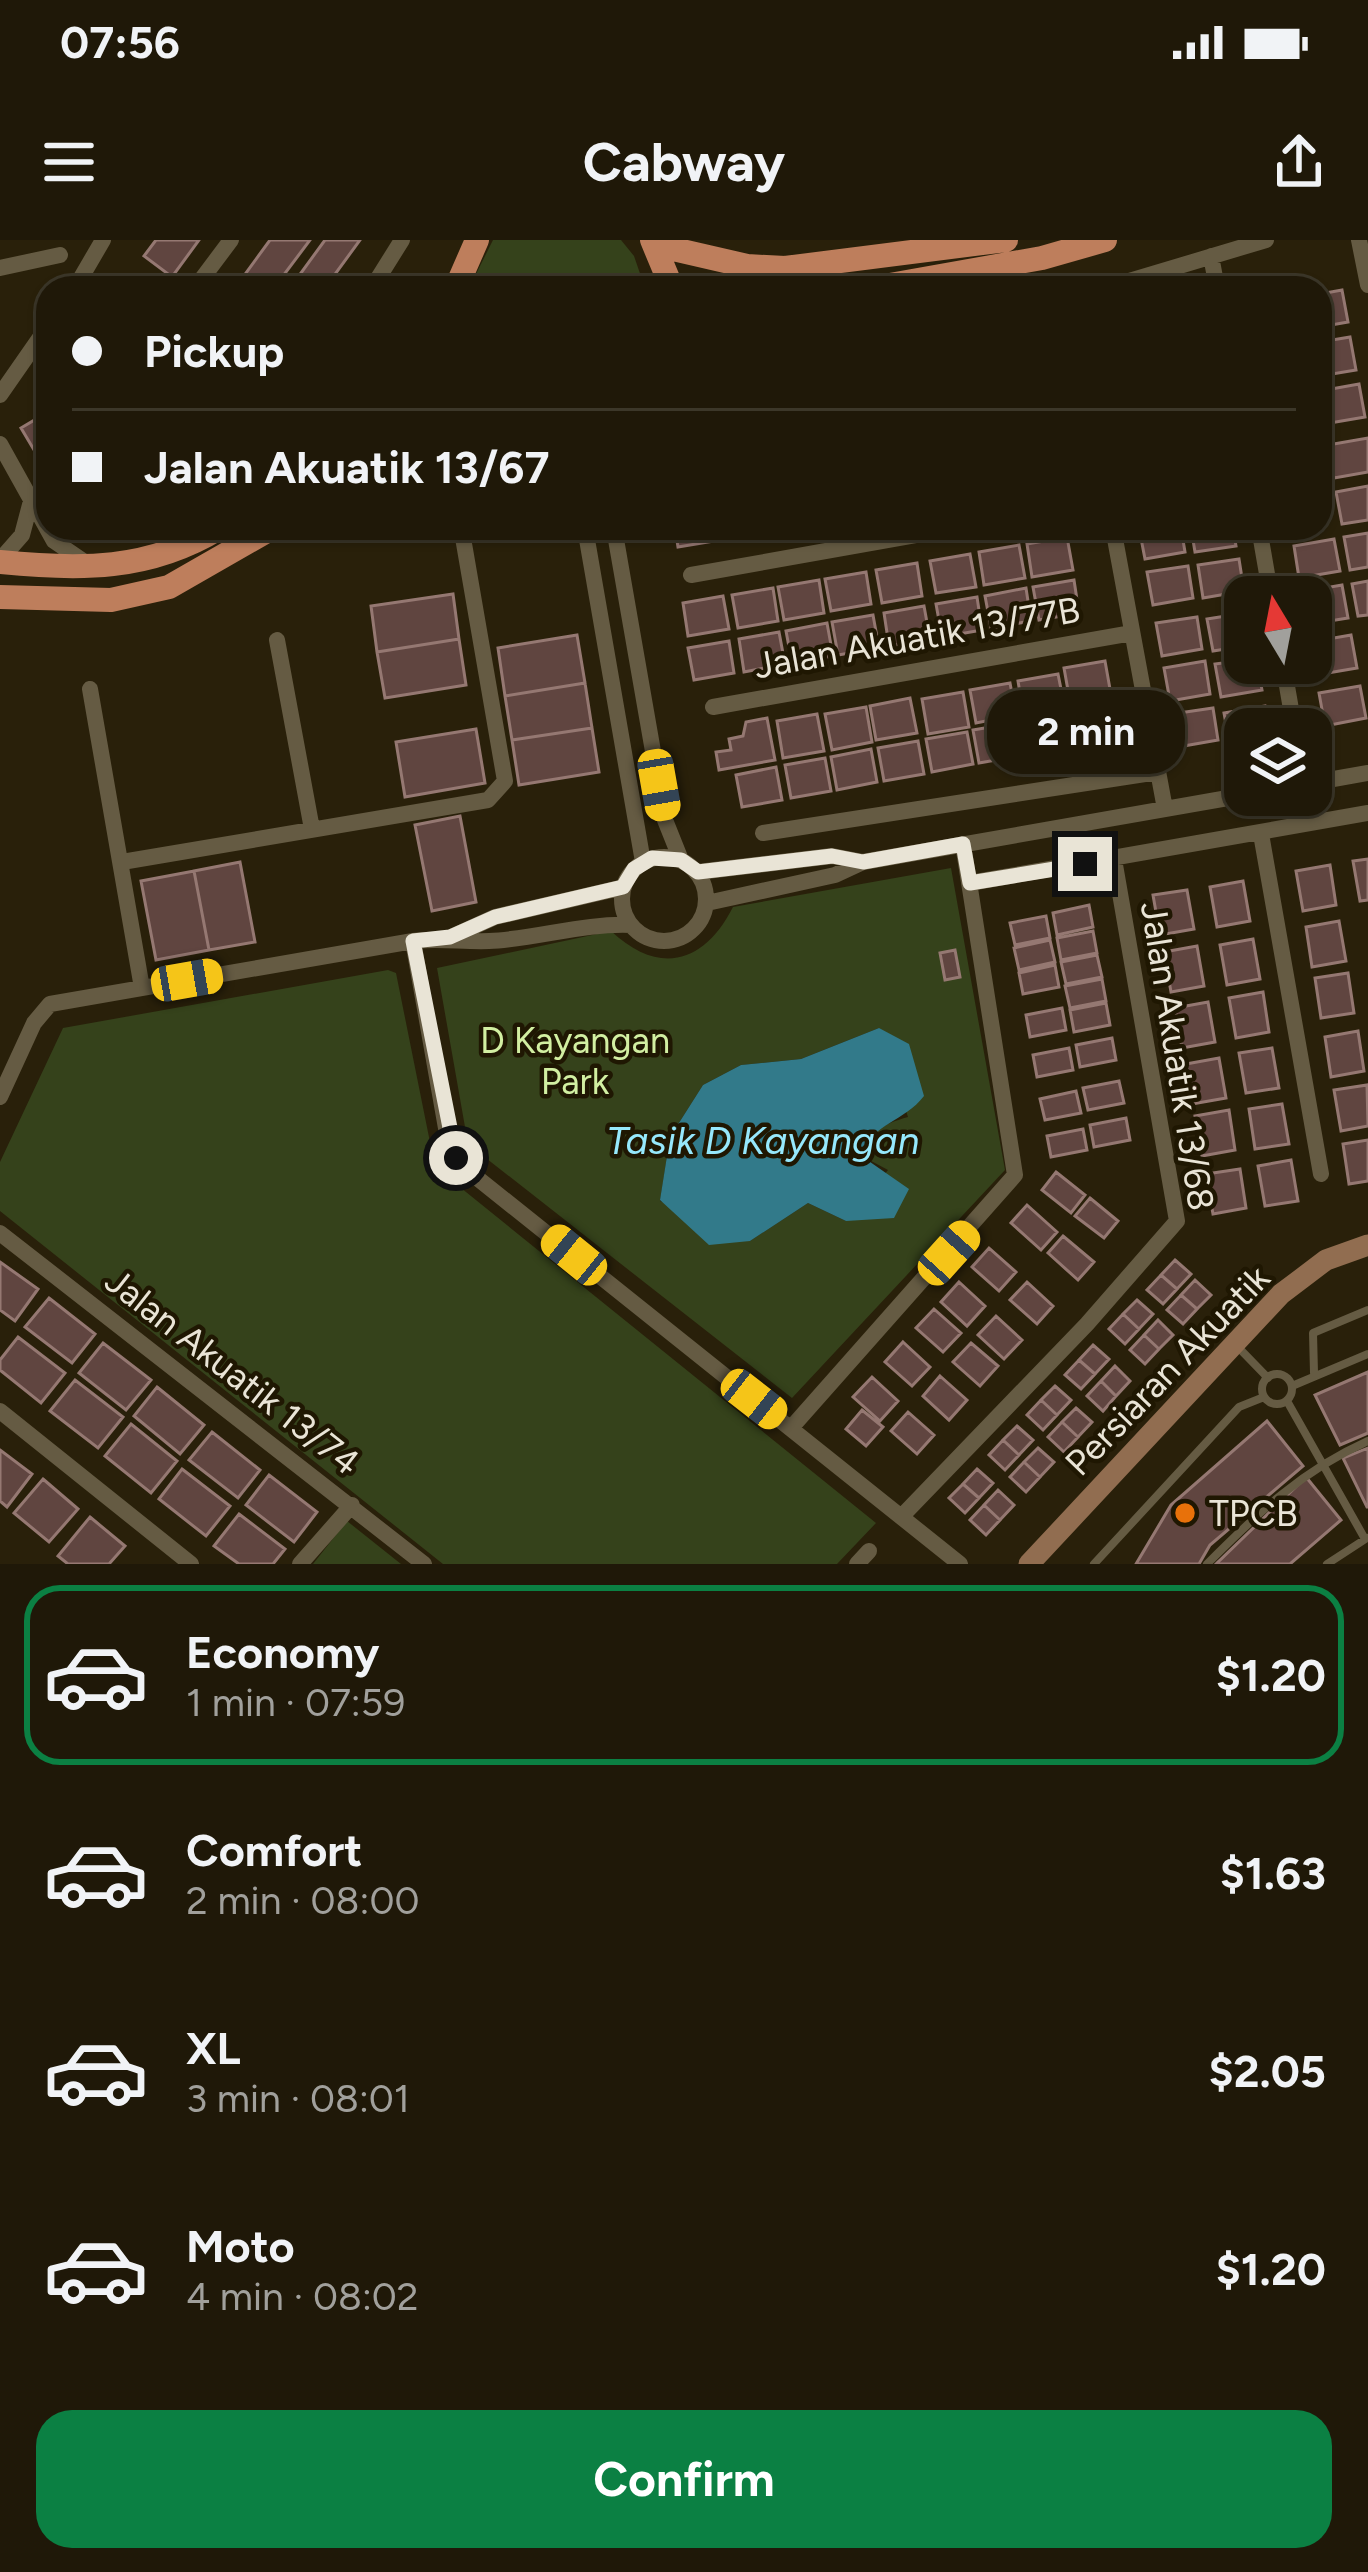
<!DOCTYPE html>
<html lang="en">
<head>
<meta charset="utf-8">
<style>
  :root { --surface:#1f1808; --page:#2c2516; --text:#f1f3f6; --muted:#a1a09c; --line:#3c3729; --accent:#0b8043 }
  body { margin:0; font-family:Figtree,sans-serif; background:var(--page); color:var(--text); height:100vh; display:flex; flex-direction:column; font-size:45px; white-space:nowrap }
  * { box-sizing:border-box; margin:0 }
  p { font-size:39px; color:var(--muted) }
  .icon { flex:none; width:66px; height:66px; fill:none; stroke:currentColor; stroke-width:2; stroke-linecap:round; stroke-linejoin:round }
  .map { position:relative; height:1324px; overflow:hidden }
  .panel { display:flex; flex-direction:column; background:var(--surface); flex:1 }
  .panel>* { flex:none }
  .top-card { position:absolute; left:36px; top:36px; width:1296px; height:264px; border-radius:36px; box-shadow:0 3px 9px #0004,0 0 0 3px var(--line); display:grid; align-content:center; height:264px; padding:0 36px; background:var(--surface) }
  .needle { width:78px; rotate:350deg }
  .fabs { position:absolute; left:1224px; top:336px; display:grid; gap:24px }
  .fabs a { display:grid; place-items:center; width:108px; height:108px; border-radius:24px; background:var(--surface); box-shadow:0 3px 9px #0004,0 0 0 3px var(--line); font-size:60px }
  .end { position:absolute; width:54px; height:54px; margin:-27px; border:15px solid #e9e4d6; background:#111; box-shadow:0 0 0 6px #111 }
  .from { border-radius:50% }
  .bubble { position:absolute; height:84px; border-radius:36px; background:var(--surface); box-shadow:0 3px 9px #0004,0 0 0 3px var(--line); font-size:39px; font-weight:700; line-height:84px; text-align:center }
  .car { position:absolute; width:36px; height:72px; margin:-36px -18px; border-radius:15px; box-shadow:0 0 9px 3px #0007; background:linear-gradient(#f5c518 24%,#345 0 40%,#f5c518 0 76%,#345 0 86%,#f5c518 0) }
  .top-card b { display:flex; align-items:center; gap:42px; height:114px; font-size:45px }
  .top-card b+b { border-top:3px solid var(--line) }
  .top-card i { width:30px; height:30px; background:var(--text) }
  ul { padding:21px 0 0; list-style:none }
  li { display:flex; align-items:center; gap:36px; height:180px; margin:0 24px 18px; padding:0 12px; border:6px solid transparent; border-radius:36px }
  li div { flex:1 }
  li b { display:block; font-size:45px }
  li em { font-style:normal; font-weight:700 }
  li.current { border-color:var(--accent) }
  li>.icon { width:108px; height:108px; stroke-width:1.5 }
  .action { display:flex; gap:24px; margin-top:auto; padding:24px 36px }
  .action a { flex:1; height:138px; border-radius:36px; background:var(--accent); color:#fff; font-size:48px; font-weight:700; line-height:138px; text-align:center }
  .status { display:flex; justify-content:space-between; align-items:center; height:84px; padding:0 60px; background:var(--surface); direction:ltr }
  .status svg { height:33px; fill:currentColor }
  header { display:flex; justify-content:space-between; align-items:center; height:156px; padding:0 36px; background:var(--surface); font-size:54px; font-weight:700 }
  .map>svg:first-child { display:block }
  .green { fill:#35421b; fill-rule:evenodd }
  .water { fill:#327a8a }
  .building { fill:#604540; stroke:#957872; stroke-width:3 }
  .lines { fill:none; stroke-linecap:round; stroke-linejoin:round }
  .lane { stroke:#655b43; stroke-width:8 }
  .street { stroke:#655b43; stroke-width:16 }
  .secondary { stroke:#916d50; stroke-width:21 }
  .primary { stroke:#be7e5c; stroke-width:24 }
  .route { stroke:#e9e4d6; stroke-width:15 }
  .food-dot { fill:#e8710a; stroke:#1f1702; stroke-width:4.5 }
  .labels { text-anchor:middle; stroke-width:9; stroke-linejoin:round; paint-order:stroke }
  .street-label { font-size:36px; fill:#e9e4d6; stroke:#1f1702 }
  .park-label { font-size:36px; fill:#d2efa2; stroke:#1f1702 }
  .poi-label { font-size:36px; fill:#e9e4d6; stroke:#1f1702; text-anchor:start }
  .water-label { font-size:39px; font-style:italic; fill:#96e8fc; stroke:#1f1702 }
</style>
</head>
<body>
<div class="status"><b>07:56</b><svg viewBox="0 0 49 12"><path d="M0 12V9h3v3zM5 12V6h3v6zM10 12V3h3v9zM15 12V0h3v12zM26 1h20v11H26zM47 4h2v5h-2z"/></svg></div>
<header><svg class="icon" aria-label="menu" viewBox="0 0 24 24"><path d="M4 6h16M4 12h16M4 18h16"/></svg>Cabway<svg class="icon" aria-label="share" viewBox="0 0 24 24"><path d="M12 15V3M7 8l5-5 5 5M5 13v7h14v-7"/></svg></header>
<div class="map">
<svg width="1368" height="1324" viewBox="0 0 1368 1324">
  <rect width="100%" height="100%" fill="#29200a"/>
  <path class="green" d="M 493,0 L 621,0 L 634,16 L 645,48 L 469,48 Z
    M 951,628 L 1005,930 L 792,1158 L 468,904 L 437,728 L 611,691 C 659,736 704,724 733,667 ZM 879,788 L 908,877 C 883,884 870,891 860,915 L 888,930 L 846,981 L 808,963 L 750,1001 L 660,961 L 670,897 L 703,845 L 741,825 L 801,819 Z
    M 388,730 L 396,733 L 435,927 L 876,1283 L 837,1324 L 443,1324 L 0,971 L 0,922 L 63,788 Z
    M 347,1281 L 401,1324 L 313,1324 Z"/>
  <path class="water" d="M 879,788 L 909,804 L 924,856 C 904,882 874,882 860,915 L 909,949 L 894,978 L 846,981 L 808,963 L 750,1001 L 709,1005 L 660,960 L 670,897 L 703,845 L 741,825 L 801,819 Z"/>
  <path class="building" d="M 156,0 L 199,0 L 172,37 L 144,16 Z
    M 270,0 L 310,0 L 274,48 L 235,48 Z
    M 325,0 L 360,0 L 325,48 L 290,48 Z
    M 1342,50 L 1348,82 L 1320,87 L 1320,54 Z
    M 1350,97 L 1356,130 L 1320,136 L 1320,102 Z
    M 1359,144 L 1365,177 L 1324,184 L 1320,151 Z
    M 48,172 L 48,222 L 43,225 L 21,188 Z
    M 1368,198 L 1368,232 L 1334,238 L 1328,205 Z
    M 1368,246 L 1368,280 L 1342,284 L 1336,252 Z
    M 675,288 L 712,288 L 714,301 L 678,307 Z
    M 1139,288 L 1181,288 L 1185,312 L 1145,319 Z
    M 1191,288 L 1233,288 L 1236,306 L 1195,312 Z
    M 1368,293 L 1368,327 L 1350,330 L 1344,297 Z
    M 1067,297 L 1073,330 L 1032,337 L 1027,304 Z
    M 1334,299 L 1340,331 L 1299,338 L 1294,306 Z
    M 1019,305 L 1025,338 L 984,345 L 979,312 Z
    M 970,314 L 976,347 L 936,353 L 930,321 Z
    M 1239,319 L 1244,351 L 1203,358 L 1198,325 Z
    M 917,323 L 922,356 L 882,363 L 876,330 Z
    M 1188,326 L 1193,358 L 1153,365 L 1147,332 Z
    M 866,332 L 871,364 L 831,371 L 825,339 Z
    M 819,340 L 824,373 L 784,380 L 778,347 Z
    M 1074,340 L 1079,373 L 1039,380 L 1033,347 Z
    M 1368,341 L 1368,375 L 1358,376 L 1352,344 Z
    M 1342,345 L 1348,378 L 1311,384 L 1311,357 L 1302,352 Z
    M 773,348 L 778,381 L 738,388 L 732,355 Z
    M 1026,348 L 1031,381 L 991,388 L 985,356 Z
    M 453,354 L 459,399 L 377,412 L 371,366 Z
    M 723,356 L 729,389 L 688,396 L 683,363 Z
    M 977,357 L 982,390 L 942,397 L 936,364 Z
    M 924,366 L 930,399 L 889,406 L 884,373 Z
    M 1245,373 L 1245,406 L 1213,411 L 1207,379 Z
    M 873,375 L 879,408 L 838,415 L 832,382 Z
    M 1197,377 L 1202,409 L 1162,416 L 1156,383 Z
    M 827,383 L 833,416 L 792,423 L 786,391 Z
    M 779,392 L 785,424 L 744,432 L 739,399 Z
    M 577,395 L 585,443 L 505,456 L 498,408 Z
    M 1351,395 L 1357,428 L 1316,435 L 1311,402 Z
    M 459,399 L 466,445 L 385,458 L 377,412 Z
    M 729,401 L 734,433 L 694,440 L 688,408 Z
    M 1245,420 L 1257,423 L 1262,450 L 1221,457 L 1215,424 Z
    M 1105,421 L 1110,449 L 1069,456 L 1064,428 Z
    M 1205,421 L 1210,454 L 1170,461 L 1164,428 Z
    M 1058,434 L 1064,464 L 1023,472 L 1018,441 Z
    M 585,443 L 592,488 L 512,500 L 505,456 Z
    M 1010,443 L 1016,475 L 976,483 L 970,450 Z
    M 1360,446 L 1366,478 L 1325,486 L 1319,453 Z
    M 963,452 L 969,487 L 928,494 L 922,459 Z
    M 910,458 L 917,493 L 876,500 L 870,466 Z
    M 1111,465 L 1117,498 L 1077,505 L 1071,472 Z
    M 1265,466 L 1269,489 L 1245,489 L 1245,503 L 1230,506 L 1224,473 Z
    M 866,467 L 872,502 L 832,510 L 825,474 Z
    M 1213,468 L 1218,500 L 1178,507 L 1172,474 Z
    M 817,474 L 824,511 L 783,518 L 777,481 Z
    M 1062,474 L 1068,507 L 1028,514 L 1022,482 Z
    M 767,478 L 775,520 L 719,530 L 716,512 L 731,510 L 729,499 L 743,496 L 746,482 Z
    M 1014,483 L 1020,516 L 979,523 L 973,490 Z
    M 592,488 L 599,532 L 519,545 L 512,500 Z
    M 476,489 L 485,543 L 405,557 L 396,502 Z
    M 967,492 L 973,524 L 932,532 L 926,499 Z
    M 918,501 L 924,534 L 884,541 L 878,508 Z
    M 871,509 L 877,542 L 837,550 L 831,517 Z
    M 825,518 L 831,551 L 791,558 L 785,525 Z
    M 776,527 L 782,560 L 742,567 L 736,535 Z
    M 460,576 L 476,662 L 432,671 L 415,585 Z
    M 1368,619 L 1368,660 L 1360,661 L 1353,621 Z
    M 240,622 L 255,702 L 209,710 L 194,631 Z
    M 1330,625 L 1336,665 L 1303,671 L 1296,631 Z
    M 194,631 L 209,710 L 156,720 L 141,641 Z
    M 1243,641 L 1250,681 L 1217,687 L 1210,647 Z
    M 1187,650 L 1194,689 L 1160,695 L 1153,655 Z
    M 1089,665 L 1093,687 L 1057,695 L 1053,673 Z
    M 1046,676 L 1050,698 L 1015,705 L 1010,683 Z
    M 1339,681 L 1346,721 L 1312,727 L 1306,687 Z
    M 1093,691 L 1097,713 L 1061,720 L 1057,698 Z
    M 1253,699 L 1260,739 L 1227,745 L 1220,705 Z
    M 1050,700 L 1055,722 L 1019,730 L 1014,708 Z
    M 1197,706 L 1204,746 L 1171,752 L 1164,712 Z
    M 955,710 L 960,737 L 945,740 L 940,713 Z
    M 1097,715 L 1102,737 L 1066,744 L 1061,722 Z
    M 1055,725 L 1059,747 L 1023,754 L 1019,733 Z
    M 1348,733 L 1354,773 L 1321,778 L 1315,738 Z
    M 1102,739 L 1106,761 L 1070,768 L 1065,746 Z
    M 1263,752 L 1269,792 L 1236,798 L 1229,758 Z
    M 1208,762 L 1215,802 L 1182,808 L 1175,768 Z
    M 1106,763 L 1110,785 L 1074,792 L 1070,770 Z
    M 1062,768 L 1066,790 L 1030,797 L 1026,775 Z
    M 1358,791 L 1364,831 L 1331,837 L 1325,797 Z
    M 1112,798 L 1116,820 L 1080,827 L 1076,805 Z
    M 1069,808 L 1073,830 L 1037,837 L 1033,815 Z
    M 1272,808 L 1279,848 L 1246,853 L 1239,813 Z
    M 1219,818 L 1226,858 L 1192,864 L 1186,824 Z
    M 1119,841 L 1124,863 L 1088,870 L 1083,848 Z
    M 1367,845 L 1368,886 L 1341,891 L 1334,850 Z
    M 1076,851 L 1081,873 L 1045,880 L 1040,859 Z
    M 1282,864 L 1289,904 L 1255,909 L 1249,869 Z
    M 1229,870 L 1235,910 L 1202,916 L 1195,876 Z
    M 1126,878 L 1130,900 L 1094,907 L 1090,885 Z
    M 1083,889 L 1087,910 L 1051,917 L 1047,896 Z
    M 1368,900 L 1368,941 L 1349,944 L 1343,904 Z
    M 1291,920 L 1298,961 L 1265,966 L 1258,926 Z
    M 1240,929 L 1246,968 L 1213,974 L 1206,934 Z
    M 1056,932 L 1085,955 L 1071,973 L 1042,950 Z
    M 1090,958 L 1118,981 L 1104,998 L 1075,976 Z
    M 1027,965 L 1057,992 L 1041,1010 L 1011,983 Z
    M 1063,996 L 1094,1022 L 1078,1040 L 1048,1013 Z
    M 989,1008 L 1016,1032 L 999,1051 L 972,1027 Z
    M 1175,1020 L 1191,1034 L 1177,1049 L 1161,1035 Z
    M 0,1022 L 38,1049 L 15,1081 L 0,1070 Z
    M 1161,1035 L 1177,1049 L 1163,1064 L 1147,1050 Z
    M 1195,1040 L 1211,1055 L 1197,1069 L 1181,1055 Z
    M 959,1042 L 985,1066 L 967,1086 L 941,1062 Z
    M 1027,1042 L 1053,1066 L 1037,1084 L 1010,1060 Z
    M 1181,1055 L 1197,1069 L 1183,1084 L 1167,1070 Z
    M 49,1058 L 95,1094 L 72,1123 L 25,1087 Z
    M 1137,1060 L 1153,1074 L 1139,1089 L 1123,1074 Z
    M 934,1069 L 961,1093 L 943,1112 L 916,1088 Z
    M 1123,1074 L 1139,1089 L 1125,1104 L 1109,1089 Z
    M 996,1076 L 1022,1100 L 1004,1119 L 978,1095 Z
    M 1158,1080 L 1173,1095 L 1159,1109 L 1144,1095 Z
    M 1144,1095 L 1159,1109 L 1145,1124 L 1130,1110 Z
    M 18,1097 L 65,1133 L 41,1163 L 0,1130 L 0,1120 Z
    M 903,1102 L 930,1127 L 912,1146 L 885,1122 Z
    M 103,1103 L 151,1140 L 126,1170 L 79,1133 Z
    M 971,1103 L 998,1126 L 980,1146 L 953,1122 Z
    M 1093,1105 L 1109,1119 L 1095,1134 L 1079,1120 Z
    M 1079,1120 L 1095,1134 L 1081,1149 L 1065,1135 Z
    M 1115,1126 L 1130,1141 L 1116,1156 L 1101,1141 Z
    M 1368,1132 L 1368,1193 L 1340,1205 L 1315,1155 Z
    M 940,1136 L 967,1160 L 949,1180 L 923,1156 Z
    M 872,1137 L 898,1161 L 880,1181 L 853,1157 Z
    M 75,1140 L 123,1177 L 98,1208 L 50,1171 Z
    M 1101,1141 L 1116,1156 L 1103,1171 L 1087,1156 Z
    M 1055,1146 L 1071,1160 L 1057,1175 L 1041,1160 Z
    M 157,1147 L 204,1185 L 180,1214 L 134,1176 Z
    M 1041,1160 L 1057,1175 L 1043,1190 L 1027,1175 Z
    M 1076,1168 L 1092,1182 L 1078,1197 L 1062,1182 Z
    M 862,1170 L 883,1187 L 866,1206 L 846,1189 Z
    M 908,1172 L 934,1195 L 917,1214 L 891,1191 Z
    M 1267,1181 L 1303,1226 L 1210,1305 L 1199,1324 L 1136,1324 L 1171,1265 Z
    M 1062,1182 L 1078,1197 L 1064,1212 L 1048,1197 Z
    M 131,1184 L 177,1221 L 151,1253 L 105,1216 Z
    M 1017,1186 L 1033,1200 L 1019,1215 L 1003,1200 Z
    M 212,1192 L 260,1230 L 238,1258 L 189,1220 Z
    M 1003,1200 L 1019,1215 L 1005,1230 L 989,1215 Z
    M 1038,1208 L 1054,1222 L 1040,1237 L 1024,1222 Z
    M 1368,1208 L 1368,1267 L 1367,1267 L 1343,1218 Z
    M 0,1210 L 32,1234 L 7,1267 L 0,1261 Z
    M 1024,1222 L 1040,1237 L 1026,1252 L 1010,1237 Z
    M 182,1229 L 230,1266 L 206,1296 L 159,1259 Z
    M 977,1229 L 993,1243 L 979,1258 L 963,1244 Z
    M 269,1235 L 317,1272 L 294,1302 L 246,1265 Z
    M 1306,1237 L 1341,1280 L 1290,1324 L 1216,1324 Z
    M 43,1239 L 78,1269 L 49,1302 L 14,1273 Z
    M 963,1244 L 979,1258 L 965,1273 L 949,1258 Z
    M 998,1250 L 1014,1265 L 1000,1280 L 984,1265 Z
    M 984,1265 L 1000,1280 L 986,1295 L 970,1280 Z
    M 239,1274 L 285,1309 L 273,1324 L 239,1324 L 214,1306 Z
    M 90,1277 L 125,1306 L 109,1324 L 68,1324 L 58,1316 Z"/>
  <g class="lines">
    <path class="lane" d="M 1236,1105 L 1268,1138
      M 1314,1133 L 1313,1093 L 1368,1070
      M1262 1149a15 15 0 1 1 30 0a15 15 0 1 1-30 0Z
      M 1292,1146 L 1368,1114
      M 1287,1161 L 1365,1299
      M 1094,1324 L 1239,1167 L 1264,1157
      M 1207,1324 C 1258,1273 1301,1231 1368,1201
      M 1327,1324 L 1367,1298"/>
    <path class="street" d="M 1359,0 L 1368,45
      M 1211,16 L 1217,48
      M 0,28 L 60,15
      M 75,48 L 103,0
      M 195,48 L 231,0
      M 372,48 L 402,0
      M 1106,48 L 1266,0
      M 0,155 L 48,86
      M 0,204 L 54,301 L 89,325
      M 585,288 L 643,622
      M 614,288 L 665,580 L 681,620
      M 1113,288 L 1165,569
      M 1259,288 L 1271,357
      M 0,320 L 22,295 L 31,261
      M 691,335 L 955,288
      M 277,400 L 312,589
      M 1283,423 L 1292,475
      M 90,449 L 142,748
      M 713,467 L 1132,393
      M 1311,543 L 1368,533
      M 763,593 L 1158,532
      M 1261,594 L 1321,934
      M622 659a42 42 0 1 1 84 0a42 42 0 1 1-84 0Z
      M 122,622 L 488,560 L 505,541 L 462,292
      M 698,632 L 832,616 L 863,622
      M 970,643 L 1368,573
      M 707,663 L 835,635 L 863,622 L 1245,555
      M 451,697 L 495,677 L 624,647
      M 413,701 L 449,905 L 466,929 L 960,1324
      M 0,857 L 34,783 L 50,764 L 413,701 C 439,698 463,702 489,701 C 537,699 583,683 631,685
      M 0,993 L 424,1324
      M 0,1171 L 191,1324
      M 791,1188 L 1015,935 L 963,604
      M 902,1276 L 1087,1084 L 1177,981 L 1114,619
      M 300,1324 L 352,1265
      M 857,1324 L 869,1311"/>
    <path class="secondary" d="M 1029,1324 L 1281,1054 L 1326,1020 L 1368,1005"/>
    <path class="primary" d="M 652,0 L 672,48
      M 656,5 L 747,26 L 785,28 L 1006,0
      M 456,48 L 477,0
      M 873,48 L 1042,18 L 1105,0
      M 0,322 C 79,330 149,331 219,288
      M 0,357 L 111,360 L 169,347 L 272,288"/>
  </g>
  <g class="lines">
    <path class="route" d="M 456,918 L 413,701 L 450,697 L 495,677 L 623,647 L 634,629 L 652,618 L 681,620 L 698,632 L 832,616 L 863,622 L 963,604 L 970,643 L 1085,624"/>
  </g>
  <circle class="food-dot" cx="1185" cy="1273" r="12"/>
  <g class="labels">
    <g class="street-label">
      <text transform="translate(917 397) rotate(-10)" y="13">Jalan Akuatik 13/77B</text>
      <text transform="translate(1178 816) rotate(81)" y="13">Jalan Akuatik 13/68</text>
      <text transform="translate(1167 1130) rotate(-46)" y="13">Persiaran Akuatik</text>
      <text transform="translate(233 1131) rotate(38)" y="13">Jalan Akuatik 13/74</text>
    </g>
    <g class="park-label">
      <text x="575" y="813">D Kayangan<tspan x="575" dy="41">Park</tspan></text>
    </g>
    <g class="poi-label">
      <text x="1209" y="1286">TPCB</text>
    </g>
    <g class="water-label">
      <text x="763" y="914">Tasik D Kayangan</text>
    </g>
  </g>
</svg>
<div class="fabs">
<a><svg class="needle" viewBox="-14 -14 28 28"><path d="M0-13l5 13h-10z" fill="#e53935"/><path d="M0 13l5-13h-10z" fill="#a1a09c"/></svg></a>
<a><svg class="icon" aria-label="layers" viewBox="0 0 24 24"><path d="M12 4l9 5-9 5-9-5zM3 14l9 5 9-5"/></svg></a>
</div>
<i class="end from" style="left:456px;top:918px"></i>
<i class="end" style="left:1085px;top:624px"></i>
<div class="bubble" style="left:987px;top:450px;width:198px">2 min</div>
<i class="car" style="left:659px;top:545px;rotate:170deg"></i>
<i class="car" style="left:187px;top:740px;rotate:80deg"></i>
<i class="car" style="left:949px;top:1013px;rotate:42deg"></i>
<i class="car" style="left:574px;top:1015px;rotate:309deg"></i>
<i class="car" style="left:754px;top:1159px;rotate:128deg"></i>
<div class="top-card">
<b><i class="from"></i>Pickup</b>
<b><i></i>Jalan Akuatik 13/67</b>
</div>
</div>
<section class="panel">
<ul>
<li class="current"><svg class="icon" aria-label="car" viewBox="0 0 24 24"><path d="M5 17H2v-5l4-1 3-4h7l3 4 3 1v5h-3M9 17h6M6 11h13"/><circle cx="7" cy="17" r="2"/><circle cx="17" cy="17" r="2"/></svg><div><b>Economy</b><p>1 min · 07:59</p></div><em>$1.20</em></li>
<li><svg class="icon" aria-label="car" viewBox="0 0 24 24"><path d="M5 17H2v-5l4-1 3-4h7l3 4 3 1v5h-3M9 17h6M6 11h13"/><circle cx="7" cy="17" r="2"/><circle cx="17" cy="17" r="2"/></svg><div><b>Comfort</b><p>2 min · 08:00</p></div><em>$1.63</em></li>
<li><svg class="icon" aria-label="car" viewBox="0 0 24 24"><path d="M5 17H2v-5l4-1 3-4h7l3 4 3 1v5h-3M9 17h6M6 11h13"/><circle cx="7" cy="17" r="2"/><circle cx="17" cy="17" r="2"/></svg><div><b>XL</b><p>3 min · 08:01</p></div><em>$2.05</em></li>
<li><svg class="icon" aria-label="car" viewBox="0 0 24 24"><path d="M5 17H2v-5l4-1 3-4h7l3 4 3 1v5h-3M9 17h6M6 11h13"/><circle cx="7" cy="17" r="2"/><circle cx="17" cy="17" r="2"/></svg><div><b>Moto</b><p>4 min · 08:02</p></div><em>$1.20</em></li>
</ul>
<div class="action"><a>Confirm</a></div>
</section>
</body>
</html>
